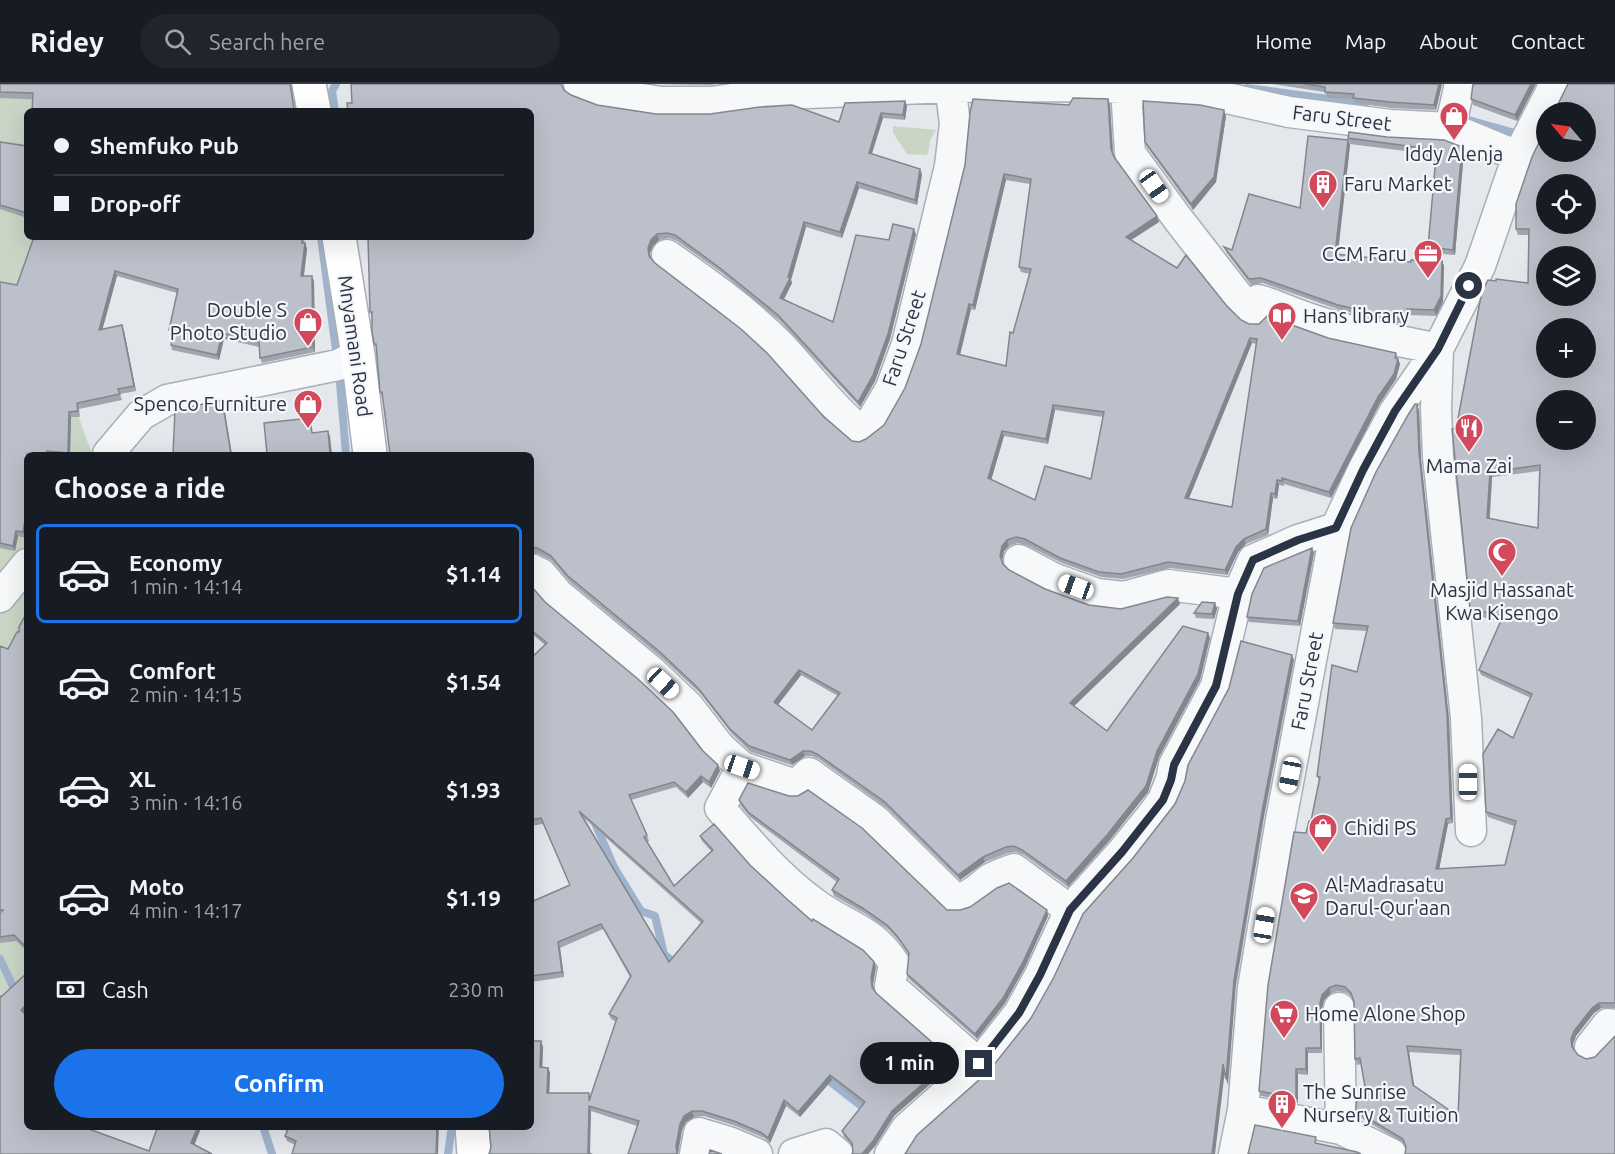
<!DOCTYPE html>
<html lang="en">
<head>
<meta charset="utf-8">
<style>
  :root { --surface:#171b24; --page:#20242c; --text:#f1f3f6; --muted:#9ea1a6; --line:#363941; --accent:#1a73e8 }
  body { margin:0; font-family:Ubuntu,sans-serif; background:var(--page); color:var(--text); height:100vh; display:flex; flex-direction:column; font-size:22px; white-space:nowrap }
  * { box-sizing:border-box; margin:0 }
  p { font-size:20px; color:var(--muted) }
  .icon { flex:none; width:33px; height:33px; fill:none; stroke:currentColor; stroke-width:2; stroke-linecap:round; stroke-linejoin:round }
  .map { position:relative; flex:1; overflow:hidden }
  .details { position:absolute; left:24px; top:368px; width:510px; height:678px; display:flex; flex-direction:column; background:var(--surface); border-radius:9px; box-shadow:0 6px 24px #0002 }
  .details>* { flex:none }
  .guide { position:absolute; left:24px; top:24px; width:510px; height:132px; border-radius:9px; box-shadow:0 6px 24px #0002; display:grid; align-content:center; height:132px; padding:0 30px; background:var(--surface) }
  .needle { width:39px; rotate:299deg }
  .controls { position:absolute; left:1536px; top:18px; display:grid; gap:12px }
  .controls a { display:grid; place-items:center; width:60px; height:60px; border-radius:50%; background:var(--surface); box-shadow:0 6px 24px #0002; font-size:30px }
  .end { position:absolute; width:27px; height:27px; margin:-14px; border:8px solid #2b3445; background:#fff; box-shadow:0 0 0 3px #fff }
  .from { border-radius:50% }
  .bubble { position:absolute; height:42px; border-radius:21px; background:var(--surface); box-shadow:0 6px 24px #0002; font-size:20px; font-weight:700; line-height:42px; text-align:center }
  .car { position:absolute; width:18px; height:36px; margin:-18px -9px; border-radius:8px; box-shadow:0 0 4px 2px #0007; background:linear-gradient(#fff 24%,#345 0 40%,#fff 0 76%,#345 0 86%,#fff 0) }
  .guide b { display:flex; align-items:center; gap:21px; height:57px; font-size:22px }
  .guide b+b { border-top:2px solid var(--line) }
  .guide i { width:15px; height:15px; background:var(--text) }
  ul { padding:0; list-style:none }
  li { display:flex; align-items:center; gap:18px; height:99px; margin:0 12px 9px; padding:0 18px; border:3px solid transparent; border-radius:9px }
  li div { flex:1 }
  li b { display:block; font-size:22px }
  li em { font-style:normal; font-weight:700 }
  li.on { border-color:var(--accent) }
  li>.icon { width:54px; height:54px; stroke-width:1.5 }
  h2 { padding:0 30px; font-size:27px; line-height:72px }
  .pay { display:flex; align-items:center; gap:15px; height:66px; padding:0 30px; font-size:22px }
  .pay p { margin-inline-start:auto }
  .cta { display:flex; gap:12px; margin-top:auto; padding:12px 30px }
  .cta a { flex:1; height:69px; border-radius:36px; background:var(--accent); color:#fff; font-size:24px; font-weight:700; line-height:69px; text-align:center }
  header { display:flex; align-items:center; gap:36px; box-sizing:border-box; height:84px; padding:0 30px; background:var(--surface); border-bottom:2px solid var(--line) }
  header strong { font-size:28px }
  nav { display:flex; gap:33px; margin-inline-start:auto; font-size:21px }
  .search { width:420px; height:54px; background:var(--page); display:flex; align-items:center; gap:15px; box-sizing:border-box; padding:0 21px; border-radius:33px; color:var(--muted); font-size:22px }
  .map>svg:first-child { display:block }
  .green { fill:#c9d6c5 }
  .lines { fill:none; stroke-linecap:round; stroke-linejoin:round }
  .stream { stroke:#9fb4cc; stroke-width:8 }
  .street-casing { stroke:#a9aeb7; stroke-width:33 }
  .secondary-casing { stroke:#a9aeb7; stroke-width:36 }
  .street { stroke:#f7f8fa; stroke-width:30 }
  .secondary { stroke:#fff; stroke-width:33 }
  .wall { fill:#a1a5ae; fill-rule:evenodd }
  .shaded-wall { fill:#83868d }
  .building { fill:#bbc0ca; stroke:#83868d; stroke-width:1.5; fill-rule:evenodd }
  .route { stroke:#2b3445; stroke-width:8 }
  .labels { text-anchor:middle; stroke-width:4.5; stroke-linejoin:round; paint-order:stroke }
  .street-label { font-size:20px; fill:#2b3445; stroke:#f4f6f9 }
  .poi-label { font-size:20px; fill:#2b3445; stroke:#f4f6f9; text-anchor:start }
</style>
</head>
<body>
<header>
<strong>Ridey</strong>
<div class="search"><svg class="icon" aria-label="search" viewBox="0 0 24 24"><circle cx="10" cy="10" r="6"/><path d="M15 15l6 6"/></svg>Search here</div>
<nav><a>Home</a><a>Map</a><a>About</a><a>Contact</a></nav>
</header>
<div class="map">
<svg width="1615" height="1070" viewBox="0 0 1615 1070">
  <rect width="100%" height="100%" fill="#e4e7ec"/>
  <path class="green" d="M 0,0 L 55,0 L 56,27 L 27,27 L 27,153 L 50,153 L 47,195 L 79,334 L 92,370 L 27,370 L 27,934 L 0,919 Z
    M 893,42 L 936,46 L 929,58 L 930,61 L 927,71 L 907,70 L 893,49 Z"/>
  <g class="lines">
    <path class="stream" d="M 1247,4 L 1365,20
      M 335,27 L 332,7 L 336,0
      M 1465,35 L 1522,51
      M 321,153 L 337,274
      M 339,287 L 346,370
      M 595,739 L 614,783 L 641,827 L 655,832 L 664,870 L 679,883
      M 0,875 L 18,913 L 27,924
      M 823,992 L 869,1028
      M 263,1042 L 272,1070
      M 448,1070 L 452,1042"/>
    <g class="street-casing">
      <path id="street" d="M 579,0 L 602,9 L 661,18 L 712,18 L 760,11 L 949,3 L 1088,2 L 1204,9 L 1289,28 L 1390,41 L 1450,44 L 1518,72
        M 1126,4 L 1130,69 L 1178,135 L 1241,216 L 1255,229 L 1258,216 C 1274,220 1287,227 1302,232 C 1345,248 1393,255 1438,265 L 1436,325 L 1438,373 L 1466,634 L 1471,747
        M 1450,44 L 1460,0
        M 667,171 C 707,199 747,227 781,262 C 807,290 830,321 859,346 L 871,338 L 891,304 L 907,260 L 950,82 L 955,40 L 950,0
        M 108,370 L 141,331 L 167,316 L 338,281 L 358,271
        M 1019,476 L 1055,495 L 1097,510 L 1124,513 L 1168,501 L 1238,510
        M 531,485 L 541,490 L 558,510 L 651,587 L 688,622 L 719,662 L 742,683 L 720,724 C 749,758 778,793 814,819 C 844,842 872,844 894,879 L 890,902 L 979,980
        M 0,513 L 27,480
        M 742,683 L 796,701 L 809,689 L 875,736 L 955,815 C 969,815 979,803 990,795 C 997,791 1006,788 1014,785 L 1070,826
        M 1339,924 L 1341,1045
        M 1590,963 L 1608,940 L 1615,941
        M 1243,1026 L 1341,1045 L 1391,1070
        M 695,1070 L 699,1049 L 729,1058 L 757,1070
        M 794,1070 L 826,1060 L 838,1070
        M 890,1070 L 906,1045 L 979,980 L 1019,929 L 1040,891 L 1070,826 L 1122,768 L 1153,730 L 1163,716 L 1171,696 L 1174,681 L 1216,602 L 1238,510 L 1253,476 L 1298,456 L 1336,444
        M 1234,1070 L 1243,1026 L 1253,904 L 1281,736 L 1336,444 L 1363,386 L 1395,327 L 1438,265 L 1480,182 L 1518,72 L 1555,0"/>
    </g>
    <g class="secondary-casing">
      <path id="secondary" d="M 309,0 L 314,27
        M 339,153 L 358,271 L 370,370
        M 472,1042 L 474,1070"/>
    </g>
    <use href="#street" class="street"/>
    <use href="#secondary" class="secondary"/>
  </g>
  <path class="wall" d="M 0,0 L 295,27 L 0,14 Z
    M 657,0 L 716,0 L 711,1 Z
    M 1272,0 L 1442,0 L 1436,26 L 1392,24 L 1355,19 L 1354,15 L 1327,14 L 1325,8 Z
    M 1536,0 L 1517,37 L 1473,21 L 1471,15 Z
    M 1615,0 L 1615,924 L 1601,924 L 1594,929 L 1576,952 L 1573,960 L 1574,966 L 1615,1070 L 1406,1063 L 1405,1060 L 1358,1032 L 1356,1027 L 1366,1008 L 1361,980 L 1357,981 L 1355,975 L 1354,918 L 1353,914 L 1347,909 L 1338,907 L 1331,909 L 1324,916 L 1322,924 L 1322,969 L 1308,969 L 1308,991 L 1298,990 L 1298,1019 L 1261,1012 L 1259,1007 L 1306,749 L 1311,737 L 1319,697 L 1317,692 L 1357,588 L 1367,547 L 1335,545 L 1333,539 L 1419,326 L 1421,375 L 1449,635 L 1453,739 L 1448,740 L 1439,785 L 1505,781 L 1514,742 L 1488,733 L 1486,728 L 1513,654 L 1531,614 L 1481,591 L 1479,586 L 1501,537 L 1472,531 L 1470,525 L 1456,345 L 1496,197 L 1528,199 L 1529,151 L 1518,151 L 1516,145 ZM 1539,387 L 1538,444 L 1490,434 L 1492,393 ZM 1409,968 L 1460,971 L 1458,1032 L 1414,1002 Z
    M 562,2 L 564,6 L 571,11 L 597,21 L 656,30 L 839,38 L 905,17 L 907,22 L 905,36 L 883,34 L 872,70 L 922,90 L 917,121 L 859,104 L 842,154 L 806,143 L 791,196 L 792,199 L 784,215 L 833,238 L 889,156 L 916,150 L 890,255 L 875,297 L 860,323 L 780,237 L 722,189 L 677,157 L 669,154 L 659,156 L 653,162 L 650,169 L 651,174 L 655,179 L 852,357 L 859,358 L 866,355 L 884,341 L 905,304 L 921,260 L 965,81 L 1069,21 L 1108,15 L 1110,21 L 1113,70 L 1114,73 L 1159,138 L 1131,156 L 1226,221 L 1241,236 L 1249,240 L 1328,254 L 1396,269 L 1400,280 L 1396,295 L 1380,319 L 1331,414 L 1284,400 L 1284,402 L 1279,401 L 1277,415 L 1273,414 L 1268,451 L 1246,460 L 1238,468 L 1227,491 L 1170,484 L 1123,495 L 1101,493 L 1062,479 L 1026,461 L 1018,459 L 1009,462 L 1004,467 L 1002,477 L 1003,480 L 1009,486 L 1045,505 L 1089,521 L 1121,525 L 1180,520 L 1074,622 L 1107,647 L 1208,549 L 1210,554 L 1200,596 L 1159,673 L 1148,708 L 1109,757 L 1068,803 L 1024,771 L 1016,768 L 1008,769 L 985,778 L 960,796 L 887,724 L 819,675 L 812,672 L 805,672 L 792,681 L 751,668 L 732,650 L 700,609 L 662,574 L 570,498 L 552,477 L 539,470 L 531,468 L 531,370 L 382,313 L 380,308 L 377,265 L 374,260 L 372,233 L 370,228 L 531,153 L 352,19 ZM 1006,96 L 1030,100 L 1019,183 L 1021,188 L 1030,190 L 1013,249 L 1006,282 L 960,271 L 971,225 L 975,226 ZM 1252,259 L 1256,260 L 1232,423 L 1189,414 ZM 1055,326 L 1103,333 L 1091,395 L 1035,416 L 991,396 L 1004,352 L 1048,360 ZM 801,591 L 838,612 L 812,646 L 778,621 Z
    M 1226,32 L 1216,98 L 1193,126 L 1147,63 L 1145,58 Z
    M 1348,54 L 1462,63 L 1464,68 L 1455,171 L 1430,169 L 1428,163 L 1435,78 L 1423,76 L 1421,69 L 1350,60 Z
    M 1348,56 L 1350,61 L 1338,170 L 1411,178 L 1442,177 L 1444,182 L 1443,218 L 1436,232 L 1409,231 L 1406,241 L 1340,226 L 1263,199 L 1251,201 L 1226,168 L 1224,163 L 1232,166 L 1300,124 Z
    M 0,58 L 27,62 L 27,134 L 0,125 Z
    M 34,153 L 305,153 L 304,159 L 305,159 L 307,165 L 304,192 L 314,197 L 315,268 L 262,279 L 260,274 L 259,263 L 224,255 L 219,276 L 172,266 L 171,261 L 172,252 L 171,252 L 169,246 L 177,209 L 117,192 L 102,245 L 124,247 L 136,307 L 120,310 L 122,316 L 79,325 L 80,333 L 71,333 L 70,370 L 27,370 L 25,454 L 18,452 L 15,467 L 0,464 L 0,198 L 17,201 Z
    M 1314,469 L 1300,542 L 1249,538 L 1247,533 Z
    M 531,502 L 545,518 L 703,667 L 720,687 L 711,704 L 703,698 L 688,714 L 676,703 L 631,716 L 647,751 L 649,757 L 647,758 L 674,802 L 711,767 L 702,757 L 700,752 L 750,781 L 788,816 L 812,837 L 876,883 L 873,900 L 874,905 L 876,909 L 951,975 L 953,980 L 894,1032 L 875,1062 L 868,1070 L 852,1070 L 853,1063 L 844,1053 L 842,1047 L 863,1021 L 832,996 L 800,1033 L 786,1022 L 770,1059 L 764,1054 L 736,1042 L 704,1032 L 694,1033 L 686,1038 L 682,1046 L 678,1067 L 637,1042 L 591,1027 L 489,1070 L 543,963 L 542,983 L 548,984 L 550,989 L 549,1009 L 590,1013 L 616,938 L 611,935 L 609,930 L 630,893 L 603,845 L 560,864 L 564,893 L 531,898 L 531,818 L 570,801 L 543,740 L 531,742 L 531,574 L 545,561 L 531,549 ZM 584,734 L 701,839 L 669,878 Z
    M 1215,519 L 1217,525 L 1214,535 L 1196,534 L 1194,529 Z
    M 27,528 L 27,867 L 16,857 L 0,859 L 0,562 L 8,565 L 19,548 Z
    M 739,716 L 947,826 L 1047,826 L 1048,832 L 1025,883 L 1005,919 L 977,955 L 909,895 L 907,890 L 909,871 L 899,857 L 889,846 L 866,830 L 834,812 L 832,806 L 837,798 L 750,733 L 741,722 Z
    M 282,1042 L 439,1042 L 295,1061 L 287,1057 L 285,1052 L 287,1047 L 284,1046 Z"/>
  <path class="shaded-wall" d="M 290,0 L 291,0 L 295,27 L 294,27 Z
    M 1439,0 L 1442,0 L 1436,26 L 1434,21 Z
    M 1531,0 L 1536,0 L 1517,37 L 1515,31 Z
    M 1108,15 L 1110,21 L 1113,70 L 1111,65 Z
    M 905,17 L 907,22 L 905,36 L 903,31 Z
    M 1224,26 L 1226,32 L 1216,98 L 1193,126 L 1191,120 Z
    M 881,29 L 883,34 L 870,75 L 869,69 Z
    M 1348,56 L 1350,61 L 1337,175 L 1335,170 Z
    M 1462,63 L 1464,68 L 1455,171 L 1453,166 Z
    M 920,85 L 922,90 L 917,121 L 915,116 Z
    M 1004,90 L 1006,96 L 975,226 L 973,221 Z
    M 857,98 L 859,104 L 842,154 L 840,148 Z
    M 1157,132 L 1159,138 L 1128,158 L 1126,153 Z
    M 804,138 L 806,143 L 791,196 L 792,199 L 782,219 L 780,214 L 788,193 Z
    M 914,145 L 916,150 L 890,255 L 875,297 L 860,323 L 858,318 Z
    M 657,150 L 659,156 L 653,162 L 650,169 L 651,178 L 648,164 L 651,156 Z
    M 305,159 L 307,165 L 303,198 L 301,192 Z
    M 1442,177 L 1444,182 L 1443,218 L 1436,232 L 1434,226 Z
    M 115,187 L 117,192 L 101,251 L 99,246 Z
    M 312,192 L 314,197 L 315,268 L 313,263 Z
    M 969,220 L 971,225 L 959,275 L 957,270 Z
    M 1407,225 L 1409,231 L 1406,241 L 1405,236 Z
    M 122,241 L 124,247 L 136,307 L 134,302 Z
    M 222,249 L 224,255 L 219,276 L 217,271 Z
    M 1250,254 L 1252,259 L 1187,419 L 1185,414 Z
    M 1398,275 L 1400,280 L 1396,295 L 1380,319 L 1331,414 L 1329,408 Z
    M 222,316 L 224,322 L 232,370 L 231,370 Z
    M 1417,320 L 1419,326 L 1421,375 L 1449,635 L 1453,739 L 1451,734 L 1419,369 Z
    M 1053,321 L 1055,326 L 1048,360 L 1046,355 Z
    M 69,328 L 71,333 L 70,370 L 68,370 Z
    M 328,347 L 330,352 L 332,370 L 330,370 Z
    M 1002,347 L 1004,352 L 990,400 L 988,394 Z
    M 1490,388 L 1492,393 L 1489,439 L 1487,434 Z
    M 1277,396 L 1279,401 L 1277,415 L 1275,410 Z
    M 1271,409 L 1273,414 L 1268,451 L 1266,445 Z
    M 27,425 L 27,442 L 25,454 L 23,448 Z
    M 16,447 L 18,452 L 15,467 L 13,462 Z
    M 1244,455 L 1246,460 L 1238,468 L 1227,491 L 1225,486 L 1236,463 Z
    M 1007,456 L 1009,462 L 1004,467 L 1002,477 L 1000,472 L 1002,462 Z
    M 1312,464 L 1314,469 L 1300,542 L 1298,537 Z
    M 1178,514 L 1180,520 L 1072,624 L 1070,619 Z
    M 1215,519 L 1217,525 L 1214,535 L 1212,530 Z
    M 1208,549 L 1210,554 L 1200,596 L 1159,673 L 1148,708 L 1109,757 L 1068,803 L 1066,797 L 1157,667 Z
    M 1292,571 L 1294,576 L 1264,733 L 1236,901 L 1228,1001 L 1226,995 L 1234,896 L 1262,728 Z
    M 799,586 L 801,591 L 776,623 L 774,618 Z
    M 803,667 L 805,672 L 792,681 L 790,676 Z
    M 718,681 L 720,687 L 711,704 L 709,698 Z
    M 701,692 L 703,698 L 688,714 L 686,708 Z
    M 1446,735 L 1448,740 L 1438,791 L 1436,785 Z
    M 983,773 L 985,778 L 960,796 L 958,791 Z
    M 1047,826 L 1048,832 L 1025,883 L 1005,919 L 977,955 L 975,950 Z
    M 558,858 L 560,864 L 564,893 L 562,888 Z
    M 874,878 L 876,883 L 873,900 L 874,908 L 872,903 L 871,894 Z
    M 1329,904 L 1331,909 L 1324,916 L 1322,924 L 1322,969 L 1321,964 L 1320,919 L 1322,911 Z
    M 1599,919 L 1601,924 L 1594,929 L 1576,952 L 1573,960 L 1574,969 L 1572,963 L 1571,955 L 1574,947 L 1592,924 Z
    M 27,920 L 27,928 L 23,931 L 21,926 Z
    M 541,957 L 543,963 L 542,989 L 540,983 Z
    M 1407,962 L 1409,968 L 1415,1007 L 1413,1001 Z
    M 1306,964 L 1308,969 L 1308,991 L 1306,985 Z
    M 951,975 L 953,980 L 894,1032 L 875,1062 L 868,1070 L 862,1070 L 892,1027 Z
    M 1223,980 L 1225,986 L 1215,1070 L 1212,1070 Z
    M 548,984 L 550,989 L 549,1014 L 547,1009 Z
    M 1296,985 L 1298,990 L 1298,1019 L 1296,1014 Z
    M 830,991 L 832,996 L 800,1033 L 798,1028 Z
    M 784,1016 L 786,1022 L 770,1059 L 768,1054 Z
    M 589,1022 L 591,1027 L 590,1070 L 588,1070 Z
    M 692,1027 L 694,1033 L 686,1038 L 682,1046 L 678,1070 L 677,1070 L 676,1062 L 680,1040 L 684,1032 Z
    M 198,1042 L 199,1042 L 200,1047 L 193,1064 L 191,1059 Z
    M 437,1042 L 439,1042 L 438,1070 L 436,1070 Z"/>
  <path class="building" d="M 0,0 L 290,0 L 294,25 L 295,27 L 32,27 L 33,9 L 0,8 Z
    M 351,0 L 561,0 L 564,6 L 571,11 L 597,21 L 656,30 L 710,30 L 760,23 L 792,21 L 839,38 L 845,19 L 905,17 L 903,31 L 881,29 L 869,69 L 920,85 L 915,116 L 857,98 L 840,148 L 804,138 L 788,193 L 790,194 L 780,214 L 833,238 L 856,151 L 889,156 L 893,140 L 914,145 L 888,250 L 873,291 L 858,318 L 778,231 L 720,184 L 675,151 L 667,149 L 657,150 L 651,156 L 648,164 L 649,172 L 655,179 L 741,245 L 767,269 L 824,333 L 852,357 L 859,358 L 866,355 L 884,341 L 905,304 L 921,260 L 965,81 L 970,29 L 973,15 L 1069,21 L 1073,14 L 1108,15 L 1111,65 L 1114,73 L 1157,132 L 1126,153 L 1177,184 L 1186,171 L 1226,221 L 1241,236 L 1249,240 L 1259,240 L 1267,232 L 1328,254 L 1396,269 L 1395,274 L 1398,275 L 1394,290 L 1378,313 L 1329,408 L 1282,394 L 1282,397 L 1277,396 L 1275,410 L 1271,409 L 1266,445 L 1244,455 L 1236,463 L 1225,486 L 1168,478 L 1121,490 L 1099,488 L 1060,474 L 1025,455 L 1016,453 L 1007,456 L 1002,462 L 1000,472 L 1003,480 L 1009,486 L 1045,505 L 1089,521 L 1121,525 L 1167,513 L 1178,514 L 1070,619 L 1107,647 L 1183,542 L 1208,549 L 1198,590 L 1157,667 L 1146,702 L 1107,751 L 1066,797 L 1022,766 L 1014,762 L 1006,763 L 983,773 L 958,791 L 885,718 L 817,670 L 810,667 L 803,667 L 790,676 L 749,662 L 730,645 L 698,604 L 660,568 L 568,492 L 550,471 L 537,464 L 531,463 L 531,370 L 390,370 L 382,308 L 380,308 L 376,260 L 374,260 L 372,247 L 372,228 L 370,228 L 368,153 L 531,153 L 531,27 L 348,27 L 347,19 L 352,19 ZM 1004,90 L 1031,95 L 1019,183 L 1031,185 L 1013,249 L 1010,248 L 1006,282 L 957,270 L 969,220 L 973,221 ZM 1250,254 L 1257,255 L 1232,423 L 1185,414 ZM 1053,321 L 1104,328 L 1091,395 L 1045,382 L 1035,416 L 988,394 L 1002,347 L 1046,355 ZM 799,586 L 840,609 L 812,646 L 774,618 Z
    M 1304,0 L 1439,0 L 1434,21 L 1390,18 L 1353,14 L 1354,10 L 1325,8 L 1325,3 Z
    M 1473,0 L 1531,0 L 1515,31 L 1471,15 Z
    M 1568,0 L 1615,0 L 1615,919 L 1599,919 L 1592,924 L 1574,947 L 1571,955 L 1572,963 L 1578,971 L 1586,975 L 1595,973 L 1615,952 L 1615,1070 L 1405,1070 L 1406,1063 L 1403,1055 L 1356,1027 L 1356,1019 L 1366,1008 L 1360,974 L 1355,975 L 1354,918 L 1351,909 L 1345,903 L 1336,901 L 1329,904 L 1322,911 L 1320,919 L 1321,964 L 1306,964 L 1306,985 L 1296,985 L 1296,1014 L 1259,1007 L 1268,901 L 1294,748 L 1306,749 L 1309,737 L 1311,737 L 1320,693 L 1317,692 L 1332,581 L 1357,588 L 1368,542 L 1333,539 L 1351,444 L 1376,388 L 1408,331 L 1415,320 L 1417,320 L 1419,369 L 1447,630 L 1451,734 L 1446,735 L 1436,785 L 1505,781 L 1516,737 L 1486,728 L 1483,670 L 1498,645 L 1513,654 L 1532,610 L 1479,586 L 1503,532 L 1470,525 L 1452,345 L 1456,345 L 1482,207 L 1488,196 L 1496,197 L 1496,195 L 1528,199 L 1529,145 L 1516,145 L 1516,120 L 1532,73 L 1546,44 L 1546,68 L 1586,68 L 1586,28 L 1554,28 ZM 1546,100 L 1586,100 L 1586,140 L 1546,140 ZM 1546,172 L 1586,172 L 1586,212 L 1546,212 ZM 1546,244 L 1586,244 L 1586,284 L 1546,284 ZM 1546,316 L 1586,316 L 1586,356 L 1546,356 ZM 1540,381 L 1538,444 L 1487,434 L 1490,388 ZM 1407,962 L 1461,966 L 1458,1032 L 1413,1001 Z
    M 1143,17 L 1200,21 L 1224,26 L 1214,93 L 1191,120 L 1145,58 Z
    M 1349,48 L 1387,53 L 1444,56 L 1462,63 L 1453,166 L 1428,163 L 1436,73 L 1421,70 L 1422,64 L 1348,54 Z
    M 1308,52 L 1348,56 L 1335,170 L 1411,178 L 1411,176 L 1442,177 L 1441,212 L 1434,226 L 1407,225 L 1405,236 L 1338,221 L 1261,194 L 1249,195 L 1224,163 L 1232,166 L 1249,110 L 1300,124 Z
    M 0,58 L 27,62 L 27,129 L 0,121 Z
    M 34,153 L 302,153 L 302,159 L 305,159 L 301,192 L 312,192 L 313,263 L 260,274 L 259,258 L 222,249 L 217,271 L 171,261 L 173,247 L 169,246 L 178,205 L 115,187 L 99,246 L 122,241 L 134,302 L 118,305 L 120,310 L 77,319 L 78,327 L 69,328 L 68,369 L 47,367 L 46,370 L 27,370 L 27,425 L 23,448 L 16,447 L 13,462 L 0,459 L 0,198 L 17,201 Z
    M 222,316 L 231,370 L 151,370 L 173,370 L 175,326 Z
    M 310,334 L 312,349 L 328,347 L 330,370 L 267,370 L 264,339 Z
    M 1312,464 L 1298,537 L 1247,533 L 1252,510 L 1264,484 Z
    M 531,502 L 545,518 L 638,595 L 673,628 L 703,667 L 718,681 L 709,698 L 701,692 L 686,708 L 674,698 L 629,711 L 647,751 L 644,753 L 674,802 L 713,766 L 700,752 L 714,740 L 750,781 L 788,816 L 812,837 L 813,835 L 863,866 L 874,878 L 871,894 L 872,903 L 876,909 L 951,975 L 892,1027 L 873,1057 L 862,1070 L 852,1070 L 853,1068 L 852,1059 L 842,1047 L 865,1018 L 830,991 L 798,1028 L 784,1016 L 768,1054 L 762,1049 L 734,1037 L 702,1027 L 692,1027 L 684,1032 L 680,1040 L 676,1062 L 677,1070 L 628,1070 L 639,1037 L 589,1022 L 588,1069 L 592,1070 L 489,1070 L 491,1063 L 489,1042 L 531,1042 L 531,957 L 541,957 L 540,983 L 548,984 L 547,1009 L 589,1009 L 589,1017 L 617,934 L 609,930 L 631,892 L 601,840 L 558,858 L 562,888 L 531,892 L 531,818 L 570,801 L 541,734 L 531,736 L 531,574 L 547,559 L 531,546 ZM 579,727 L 703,837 L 669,878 Z
    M 1202,518 L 1215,519 L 1212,530 L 1194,529 Z
    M 27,528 L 27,864 L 14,851 L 0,853 L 0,829 L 3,826 L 0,826 L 0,562 L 8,565 L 17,548 L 19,548 L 19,543 Z
    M 1241,557 L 1292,571 L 1262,728 L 1234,896 L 1226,995 L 1223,980 L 1212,1070 L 905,1070 L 917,1051 L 989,987 L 1031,934 L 1054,893 L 1083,830 L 1133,774 L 1175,720 L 1185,697 L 1188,681 L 1229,604 Z
    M 748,699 L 789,712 L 798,712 L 808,706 L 862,744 L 947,826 L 960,826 L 970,823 L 997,804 L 1009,799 L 1047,826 L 1023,878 L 1003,914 L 975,950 L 907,890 L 909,869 L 897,852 L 887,841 L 864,825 L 832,806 L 839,795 L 748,728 L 739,716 Z
    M 27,889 L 27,920 L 21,926 L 27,932 L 27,1042 L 86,1042 L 86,1044 L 149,1067 L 158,1042 L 198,1042 L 191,1059 L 212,1070 L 0,1070 L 0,912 L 1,913 Z
    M 1255,1041 L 1316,1053 L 1315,1059 L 1357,1068 L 1361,1070 L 1248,1070 Z
    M 289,1042 L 437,1042 L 436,1070 L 292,1070 L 296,1057 L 285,1052 L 289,1043 Z
    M 710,1066 L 722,1070 L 709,1070 Z"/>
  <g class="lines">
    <path class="route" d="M 979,980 L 1019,929 L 1040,891 L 1070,826 L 1122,768 L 1163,716 L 1171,696 L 1174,681 L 1216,602 L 1238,510 L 1253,476 L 1298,456 L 1336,444 L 1363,386 L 1395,327 L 1438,265 L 1469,202"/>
  </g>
  <defs>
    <g id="shop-pin" transform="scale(1.5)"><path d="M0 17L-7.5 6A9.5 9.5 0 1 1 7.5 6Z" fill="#d1495b" stroke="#f4f6f9"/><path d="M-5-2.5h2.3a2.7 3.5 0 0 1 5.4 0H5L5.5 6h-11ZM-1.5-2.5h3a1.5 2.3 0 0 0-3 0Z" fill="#fff"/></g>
    <g id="building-pin" transform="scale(1.5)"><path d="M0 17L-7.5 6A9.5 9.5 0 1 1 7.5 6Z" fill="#d1495b" stroke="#f4f6f9"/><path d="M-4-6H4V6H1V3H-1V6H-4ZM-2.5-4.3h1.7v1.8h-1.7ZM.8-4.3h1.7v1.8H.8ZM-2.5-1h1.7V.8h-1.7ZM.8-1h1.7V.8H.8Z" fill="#fff"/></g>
    <g id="office-pin" transform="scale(1.5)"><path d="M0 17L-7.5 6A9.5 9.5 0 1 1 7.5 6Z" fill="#d1495b" stroke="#f4f6f9"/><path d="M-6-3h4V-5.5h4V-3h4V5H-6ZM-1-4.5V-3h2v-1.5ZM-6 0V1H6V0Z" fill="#fff"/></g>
    <g id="library-pin" transform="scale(1.5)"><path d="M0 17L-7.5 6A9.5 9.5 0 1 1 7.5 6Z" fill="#d1495b" stroke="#f4f6f9"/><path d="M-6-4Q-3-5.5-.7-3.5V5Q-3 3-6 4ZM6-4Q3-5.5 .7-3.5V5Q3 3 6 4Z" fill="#fff"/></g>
    <g id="restaurant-pin" transform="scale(1.5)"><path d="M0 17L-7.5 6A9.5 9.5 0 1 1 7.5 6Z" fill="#d1495b" stroke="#f4f6f9"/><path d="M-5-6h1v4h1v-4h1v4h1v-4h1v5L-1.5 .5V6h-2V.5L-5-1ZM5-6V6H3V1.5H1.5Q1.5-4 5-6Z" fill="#fff"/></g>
    <g id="mosque-pin" transform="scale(1.5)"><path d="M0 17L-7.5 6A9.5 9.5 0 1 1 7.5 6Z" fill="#d1495b" stroke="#f4f6f9"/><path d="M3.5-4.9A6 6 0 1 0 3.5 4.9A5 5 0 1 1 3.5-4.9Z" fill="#fff"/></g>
    <g id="school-pin" transform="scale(1.5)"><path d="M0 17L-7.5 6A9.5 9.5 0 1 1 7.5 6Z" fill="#d1495b" stroke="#f4f6f9"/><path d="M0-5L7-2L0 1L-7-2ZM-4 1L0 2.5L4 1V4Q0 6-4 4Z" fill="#fff"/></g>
    <g id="supermarket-pin" transform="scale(1.5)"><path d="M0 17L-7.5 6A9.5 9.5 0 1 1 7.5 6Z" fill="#d1495b" stroke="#f4f6f9"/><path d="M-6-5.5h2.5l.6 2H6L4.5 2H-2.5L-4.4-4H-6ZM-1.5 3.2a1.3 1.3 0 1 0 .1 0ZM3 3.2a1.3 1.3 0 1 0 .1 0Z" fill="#fff"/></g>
  </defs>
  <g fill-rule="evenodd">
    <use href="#shop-pin" x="1454" y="32"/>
    <use href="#building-pin" x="1323" y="100"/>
    <use href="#office-pin" x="1428" y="170"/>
    <use href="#library-pin" x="1282" y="232"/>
    <use href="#shop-pin" x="308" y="238"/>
    <use href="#shop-pin" x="308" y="320"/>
    <use href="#restaurant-pin" x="1469" y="344"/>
    <use href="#mosque-pin" x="1502" y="468"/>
    <use href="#shop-pin" x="1323" y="744"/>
    <use href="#school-pin" x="1304" y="812"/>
    <use href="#supermarket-pin" x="1284" y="930"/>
    <use href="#building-pin" x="1282" y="1020"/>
  </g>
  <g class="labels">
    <g class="street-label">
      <text transform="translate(1342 34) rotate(7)" y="7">Faru Street</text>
      <text transform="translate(904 254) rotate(-72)" y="7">Faru Street</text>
      <text transform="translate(355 262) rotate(82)" y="7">Mnyamani Road</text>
      <text transform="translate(1307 597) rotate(-79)" y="7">Faru Street</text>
    </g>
    <g class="poi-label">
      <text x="1454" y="77" text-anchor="middle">Iddy Alenja</text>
      <text x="1344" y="107">Faru Market</text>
      <text x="1407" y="177" text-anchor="end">CCM Faru</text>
      <text x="287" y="233" text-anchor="end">Double S<tspan x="287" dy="23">Photo Studio</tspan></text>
      <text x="1303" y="239">Hans library</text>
      <text x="287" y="327" text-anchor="end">Spenco Furniture</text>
      <text x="1469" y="389" text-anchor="middle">Mama Zai</text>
      <text x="1502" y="513" text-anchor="middle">Masjid Hassanat<tspan x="1502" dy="23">Kwa Kisengo</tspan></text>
      <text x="1344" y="751">Chidi PS</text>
      <text x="1325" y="808">Al-Madrasatu<tspan x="1325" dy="23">Darul-Qur'aan</tspan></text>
      <text x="1305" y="937">Home Alone Shop</text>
      <text x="1303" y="1015">The Sunrise<tspan x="1303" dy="23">Nursery &amp; Tuition</tspan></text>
    </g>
  </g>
</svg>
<div class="controls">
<a><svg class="needle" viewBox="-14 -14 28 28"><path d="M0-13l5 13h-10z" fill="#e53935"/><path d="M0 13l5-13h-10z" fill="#9ea1a6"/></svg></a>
<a><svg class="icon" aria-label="locate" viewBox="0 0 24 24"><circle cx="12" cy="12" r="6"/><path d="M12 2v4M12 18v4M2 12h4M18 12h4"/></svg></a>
<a><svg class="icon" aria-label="layers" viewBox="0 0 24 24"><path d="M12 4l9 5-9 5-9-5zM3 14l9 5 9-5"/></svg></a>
<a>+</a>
<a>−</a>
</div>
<i class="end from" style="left:1469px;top:202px"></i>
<i class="end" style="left:979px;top:980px"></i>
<div class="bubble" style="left:860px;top:958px;width:99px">1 min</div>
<i class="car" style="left:1154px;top:102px;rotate:145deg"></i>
<i class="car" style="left:1076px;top:503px;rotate:290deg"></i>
<i class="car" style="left:663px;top:599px;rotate:133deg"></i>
<i class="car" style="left:742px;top:683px;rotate:109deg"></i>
<i class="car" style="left:1290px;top:691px;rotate:191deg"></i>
<i class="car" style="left:1468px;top:698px;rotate:0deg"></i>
<i class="car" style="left:1264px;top:841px;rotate:9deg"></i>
<div class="guide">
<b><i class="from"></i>Shemfuko Pub</b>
<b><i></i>Drop-off</b>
</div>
<section class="details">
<h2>Choose a ride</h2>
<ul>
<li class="on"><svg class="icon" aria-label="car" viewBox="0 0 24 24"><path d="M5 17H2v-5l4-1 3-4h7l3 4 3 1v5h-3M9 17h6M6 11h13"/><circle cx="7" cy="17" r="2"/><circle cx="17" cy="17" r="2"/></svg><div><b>Economy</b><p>1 min · 14:14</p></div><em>$1.14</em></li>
<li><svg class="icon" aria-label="car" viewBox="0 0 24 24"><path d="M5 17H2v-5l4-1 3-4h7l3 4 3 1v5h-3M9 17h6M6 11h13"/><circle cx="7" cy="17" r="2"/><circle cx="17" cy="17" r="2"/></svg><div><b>Comfort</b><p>2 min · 14:15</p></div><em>$1.54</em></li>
<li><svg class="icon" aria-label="car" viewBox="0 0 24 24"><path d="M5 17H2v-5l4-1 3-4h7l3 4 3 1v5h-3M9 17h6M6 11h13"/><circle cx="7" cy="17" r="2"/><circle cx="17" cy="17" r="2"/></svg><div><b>XL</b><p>3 min · 14:16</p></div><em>$1.93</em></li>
<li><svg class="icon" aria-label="car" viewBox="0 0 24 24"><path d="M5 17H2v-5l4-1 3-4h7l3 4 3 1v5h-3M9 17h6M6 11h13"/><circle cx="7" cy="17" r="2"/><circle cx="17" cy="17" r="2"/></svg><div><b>Moto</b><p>4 min · 14:17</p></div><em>$1.19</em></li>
</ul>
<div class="pay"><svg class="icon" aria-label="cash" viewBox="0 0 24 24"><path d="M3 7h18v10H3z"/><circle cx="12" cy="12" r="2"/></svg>Cash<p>230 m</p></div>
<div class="cta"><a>Confirm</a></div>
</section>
</div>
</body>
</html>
